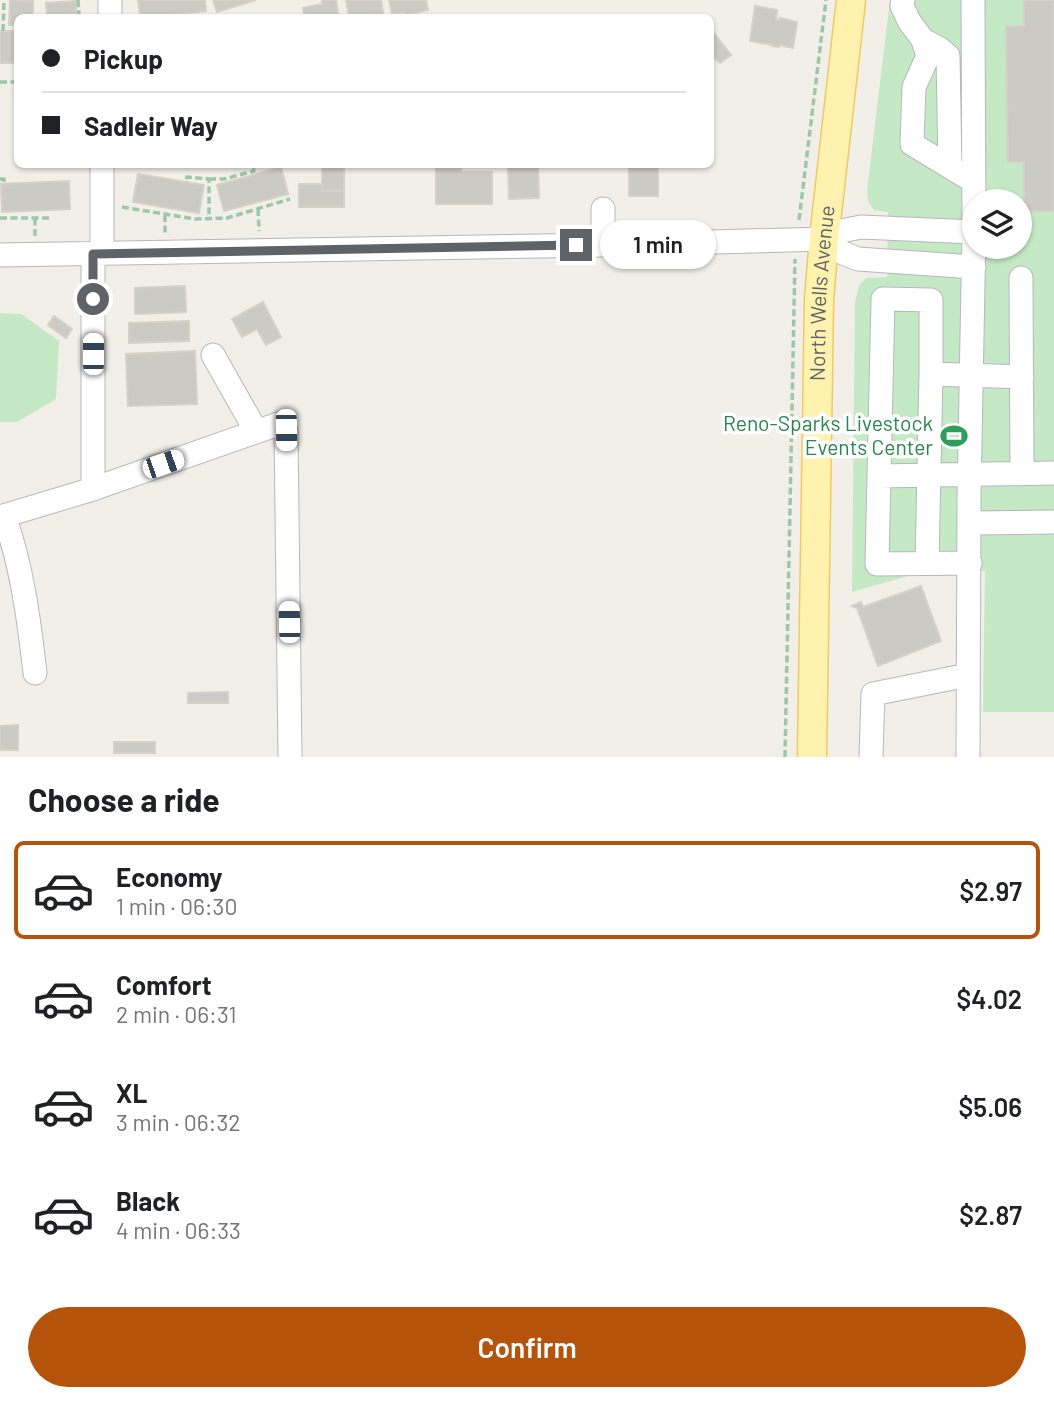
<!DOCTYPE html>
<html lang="en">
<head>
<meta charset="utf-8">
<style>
  :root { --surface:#fff; --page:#f2f2f2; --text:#202124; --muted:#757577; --line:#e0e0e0; --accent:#b45309 }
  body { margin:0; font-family:Barlow,sans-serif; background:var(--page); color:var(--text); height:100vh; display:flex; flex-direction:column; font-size:26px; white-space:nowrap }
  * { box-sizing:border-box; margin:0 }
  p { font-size:23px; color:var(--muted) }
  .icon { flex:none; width:38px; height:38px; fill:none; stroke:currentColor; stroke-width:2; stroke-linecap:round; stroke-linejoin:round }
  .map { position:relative; height:757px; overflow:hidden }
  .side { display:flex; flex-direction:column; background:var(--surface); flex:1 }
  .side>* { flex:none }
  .banner { position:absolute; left:14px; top:14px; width:700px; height:154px; border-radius:10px; box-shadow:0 2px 5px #0004; display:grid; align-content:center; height:154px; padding:0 28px; background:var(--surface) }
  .controls { position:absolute; left:962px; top:189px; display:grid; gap:14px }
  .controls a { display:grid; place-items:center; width:70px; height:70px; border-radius:50%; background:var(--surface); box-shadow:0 2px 5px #0004; font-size:35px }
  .end { position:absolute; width:32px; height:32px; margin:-16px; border:9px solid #5f6368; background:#fff; box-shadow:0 0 0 4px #fff }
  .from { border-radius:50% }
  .bubble { position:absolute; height:49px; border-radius:24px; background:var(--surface); box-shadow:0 2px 5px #0004; font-size:23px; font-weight:600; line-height:49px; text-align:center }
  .car { position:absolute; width:21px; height:42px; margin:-21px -10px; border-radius:9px; box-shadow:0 0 5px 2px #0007; background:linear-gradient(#fff 24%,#345 0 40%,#fff 0 76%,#345 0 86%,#fff 0) }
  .banner b { display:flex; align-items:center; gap:24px; height:66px; font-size:26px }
  .banner b+b { border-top:2px solid var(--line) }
  .banner i { width:18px; height:18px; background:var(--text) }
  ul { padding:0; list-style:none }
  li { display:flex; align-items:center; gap:21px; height:98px; margin:0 14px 10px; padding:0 14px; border:4px solid transparent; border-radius:10px }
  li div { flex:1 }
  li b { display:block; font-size:26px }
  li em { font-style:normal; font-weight:600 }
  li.selected { border-color:var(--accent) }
  li>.icon { width:63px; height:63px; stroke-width:1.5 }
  h2 { padding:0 28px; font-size:32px; line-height:84px }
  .cta { display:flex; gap:14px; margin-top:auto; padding:14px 28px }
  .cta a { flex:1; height:80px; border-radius:42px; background:var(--accent); color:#fff; font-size:28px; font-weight:600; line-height:80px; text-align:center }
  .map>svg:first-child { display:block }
  .green { fill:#c5e8c5; fill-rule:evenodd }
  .building { fill:#cccac5; stroke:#d6d1c6; stroke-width:2 }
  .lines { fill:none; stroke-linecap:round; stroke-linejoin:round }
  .minor-casing { stroke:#b5b8bc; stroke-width:25 }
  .major-casing { stroke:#f2c960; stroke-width:31 }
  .path { stroke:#9cc7a9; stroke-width:3.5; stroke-dasharray:7 3.5; stroke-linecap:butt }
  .minor { stroke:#fff; stroke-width:23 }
  .major { stroke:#fff2af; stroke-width:28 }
  .route { stroke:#5f6368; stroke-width:9 }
  .labels { text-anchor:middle; stroke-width:7; stroke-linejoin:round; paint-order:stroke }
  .street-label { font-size:21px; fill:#5f6368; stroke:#fff }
  .leisure-label { font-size:21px; fill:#27864d; stroke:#fff; text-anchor:end }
</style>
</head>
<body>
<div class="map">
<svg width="1054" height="757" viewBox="0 0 1054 757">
  <rect width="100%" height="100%" fill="#f1efe8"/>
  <path class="green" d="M 890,0 L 1054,0 L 1054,712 L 983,712 L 985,571 L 925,571 L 852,592 L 855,302 L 859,286 L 866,278 L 887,277 L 888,212 L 874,210 L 868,201 L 867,191 ZM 975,201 L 1020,201 L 1020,247 L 975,247 Z
    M 0,313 L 21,314 L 59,341 L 56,399 L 17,422 L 0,422 Z"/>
  <path class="building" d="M 10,0 L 33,1 L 33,18 L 18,18 L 18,25 L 9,25 Z
    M 138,0 L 205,0 L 206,11 L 140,18 Z
    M 213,0 L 256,0 L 217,12 Z
    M 322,0 L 336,0 L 339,18 L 305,18 L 303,8 L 322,4 Z
    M 346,0 L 381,0 L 384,18 L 349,18 Z
    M 389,0 L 426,0 L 428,10 L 405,15 L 404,12 L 392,14 Z
    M 1024,0 L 1054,0 L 1054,211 L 1024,211 L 1024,162 L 1008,162 L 1006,26 L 1024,26 Z
    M 76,1 L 77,18 L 47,18 L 46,3 Z
    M 755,6 L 777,10 L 776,19 L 779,20 L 780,18 L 797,22 L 793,48 L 780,45 L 779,47 L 772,46 L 773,45 L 750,41 Z
    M 710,28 L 731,55 L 720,63 L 715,58 L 710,62 Z
    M 0,31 L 18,31 L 18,63 L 0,63 Z
    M 322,164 L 344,164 L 344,191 L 322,191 Z
    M 508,164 L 538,164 L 539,198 L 509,199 Z
    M 629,164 L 658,164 L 658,196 L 629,196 Z
    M 281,167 L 288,194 L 224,211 L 217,185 Z
    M 436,168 L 461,168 L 461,172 L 492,172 L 492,204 L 436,204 Z
    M 138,174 L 204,185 L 199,213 L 133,202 Z
    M 69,181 L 70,209 L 2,212 L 1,184 Z
    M 299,184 L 322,184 L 322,191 L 344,191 L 344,207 L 299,207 Z
    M 185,286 L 186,312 L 135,314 L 135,288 Z
    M 263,302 L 281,337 L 266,345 L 257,329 L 242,337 L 232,319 Z
    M 54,316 L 72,329 L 66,338 L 48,325 Z
    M 189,321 L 189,341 L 129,343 L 129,323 Z
    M 195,351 L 197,404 L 128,406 L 126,354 Z
    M 921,586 L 941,641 L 878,666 L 857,608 L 852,606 L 861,602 L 863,607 Z
    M 228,692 L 228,703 L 188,703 L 188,693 Z
    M 18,725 L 18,750 L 0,750 L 0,726 Z
    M 114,742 L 155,742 L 155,753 L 114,753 Z"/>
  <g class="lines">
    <g class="minor-casing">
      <path id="minor" d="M 110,0 L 110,18
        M 903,0 L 902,6 L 909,21 L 923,40 L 928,56 L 914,87 L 912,144 L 973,181
        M 923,40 L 940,49 L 948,56 L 950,167
        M 102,164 L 102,253
        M 603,245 L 603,209
        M 93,254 L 93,489
        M 0,255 L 603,245 L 824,239
        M 974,267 L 858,259 L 843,253 L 824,239 L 841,231 L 861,227 L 974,232
        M 1021,278 L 1022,474
        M 213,355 L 256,431
        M 879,476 L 1054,473
        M 4,516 C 22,566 29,620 35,673
        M 0,517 L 93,489 L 281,423 L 286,431 L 290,757
        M 970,523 L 1054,522
        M 927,563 L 931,374
        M 970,563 L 877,564 L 883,299 L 931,300 L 931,374 L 1022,377
        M 871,757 L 873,694 L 968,675
        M 968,757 L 969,495 L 974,232 L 973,0"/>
    </g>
    <g class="major-casing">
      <g id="major">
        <path id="s1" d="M 812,757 L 819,300 L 824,239 L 851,0"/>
      </g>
    </g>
    <path class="path" d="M 78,0 L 79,15
      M 3,31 L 4,0
      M 0,82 L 18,82
      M 0,179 L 4,179 L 4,183
      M 186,179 L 187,177 L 209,179 L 209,219
      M 209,179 L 224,179 L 254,171 L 252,164
      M 122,207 L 195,219 L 227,218 L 290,199
      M 258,209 L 259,231
      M 165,215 L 165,233
      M 0,218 L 51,218
      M 799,220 L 826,0
      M 35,236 L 35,218
      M 785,757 L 795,259"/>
    <use href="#minor" class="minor"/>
    <use href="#major" class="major"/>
  </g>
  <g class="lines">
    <path class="route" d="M 93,299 L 93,254 L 576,245"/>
  </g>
  <defs>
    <g id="stadium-bare" transform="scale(2.1)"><path d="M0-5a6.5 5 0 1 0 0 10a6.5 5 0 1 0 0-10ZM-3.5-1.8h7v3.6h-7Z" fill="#2e9e5b" stroke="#fff" stroke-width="2.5" paint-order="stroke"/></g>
  </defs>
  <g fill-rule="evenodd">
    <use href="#stadium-bare" x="954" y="436"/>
  </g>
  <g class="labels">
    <g class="street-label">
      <text dy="7" stroke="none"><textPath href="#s1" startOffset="464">North Wells Avenue</textPath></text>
    </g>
    <g class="leisure-label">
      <text x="933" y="431">Reno-Sparks Livestock<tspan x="933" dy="24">Events Center</tspan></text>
    </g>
  </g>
</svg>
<div class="controls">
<a><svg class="icon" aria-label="layers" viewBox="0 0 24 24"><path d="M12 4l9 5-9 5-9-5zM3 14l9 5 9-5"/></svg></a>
</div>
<i class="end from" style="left:93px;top:299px"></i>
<i class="end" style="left:576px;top:245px"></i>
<div class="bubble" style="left:600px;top:220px;width:116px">1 min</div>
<i class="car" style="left:93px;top:354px;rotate:0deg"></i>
<i class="car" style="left:286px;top:430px;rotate:179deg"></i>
<i class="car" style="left:163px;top:464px;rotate:71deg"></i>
<i class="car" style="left:289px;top:622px;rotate:359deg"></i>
<div class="banner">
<b><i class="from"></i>Pickup</b>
<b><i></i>Sadleir Way</b>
</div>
</div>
<section class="side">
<h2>Choose a ride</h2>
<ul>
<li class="selected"><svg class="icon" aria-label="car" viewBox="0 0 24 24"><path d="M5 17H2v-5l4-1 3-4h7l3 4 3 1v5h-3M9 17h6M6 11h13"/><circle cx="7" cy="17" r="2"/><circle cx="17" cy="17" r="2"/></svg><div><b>Economy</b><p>1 min · 06:30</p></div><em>$2.97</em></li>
<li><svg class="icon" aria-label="car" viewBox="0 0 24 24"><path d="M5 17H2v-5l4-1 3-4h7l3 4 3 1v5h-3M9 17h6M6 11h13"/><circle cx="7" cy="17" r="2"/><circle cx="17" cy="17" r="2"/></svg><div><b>Comfort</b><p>2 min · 06:31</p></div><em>$4.02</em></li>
<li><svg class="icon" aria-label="car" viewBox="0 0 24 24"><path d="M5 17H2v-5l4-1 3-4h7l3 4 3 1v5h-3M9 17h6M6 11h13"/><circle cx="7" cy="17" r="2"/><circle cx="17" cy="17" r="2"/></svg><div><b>XL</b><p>3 min · 06:32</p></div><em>$5.06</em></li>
<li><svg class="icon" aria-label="car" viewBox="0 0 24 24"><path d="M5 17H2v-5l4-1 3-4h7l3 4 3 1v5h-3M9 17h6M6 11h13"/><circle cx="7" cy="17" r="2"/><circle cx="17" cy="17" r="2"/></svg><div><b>Black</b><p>4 min · 06:33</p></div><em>$2.87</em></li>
</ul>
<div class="cta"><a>Confirm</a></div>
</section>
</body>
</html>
